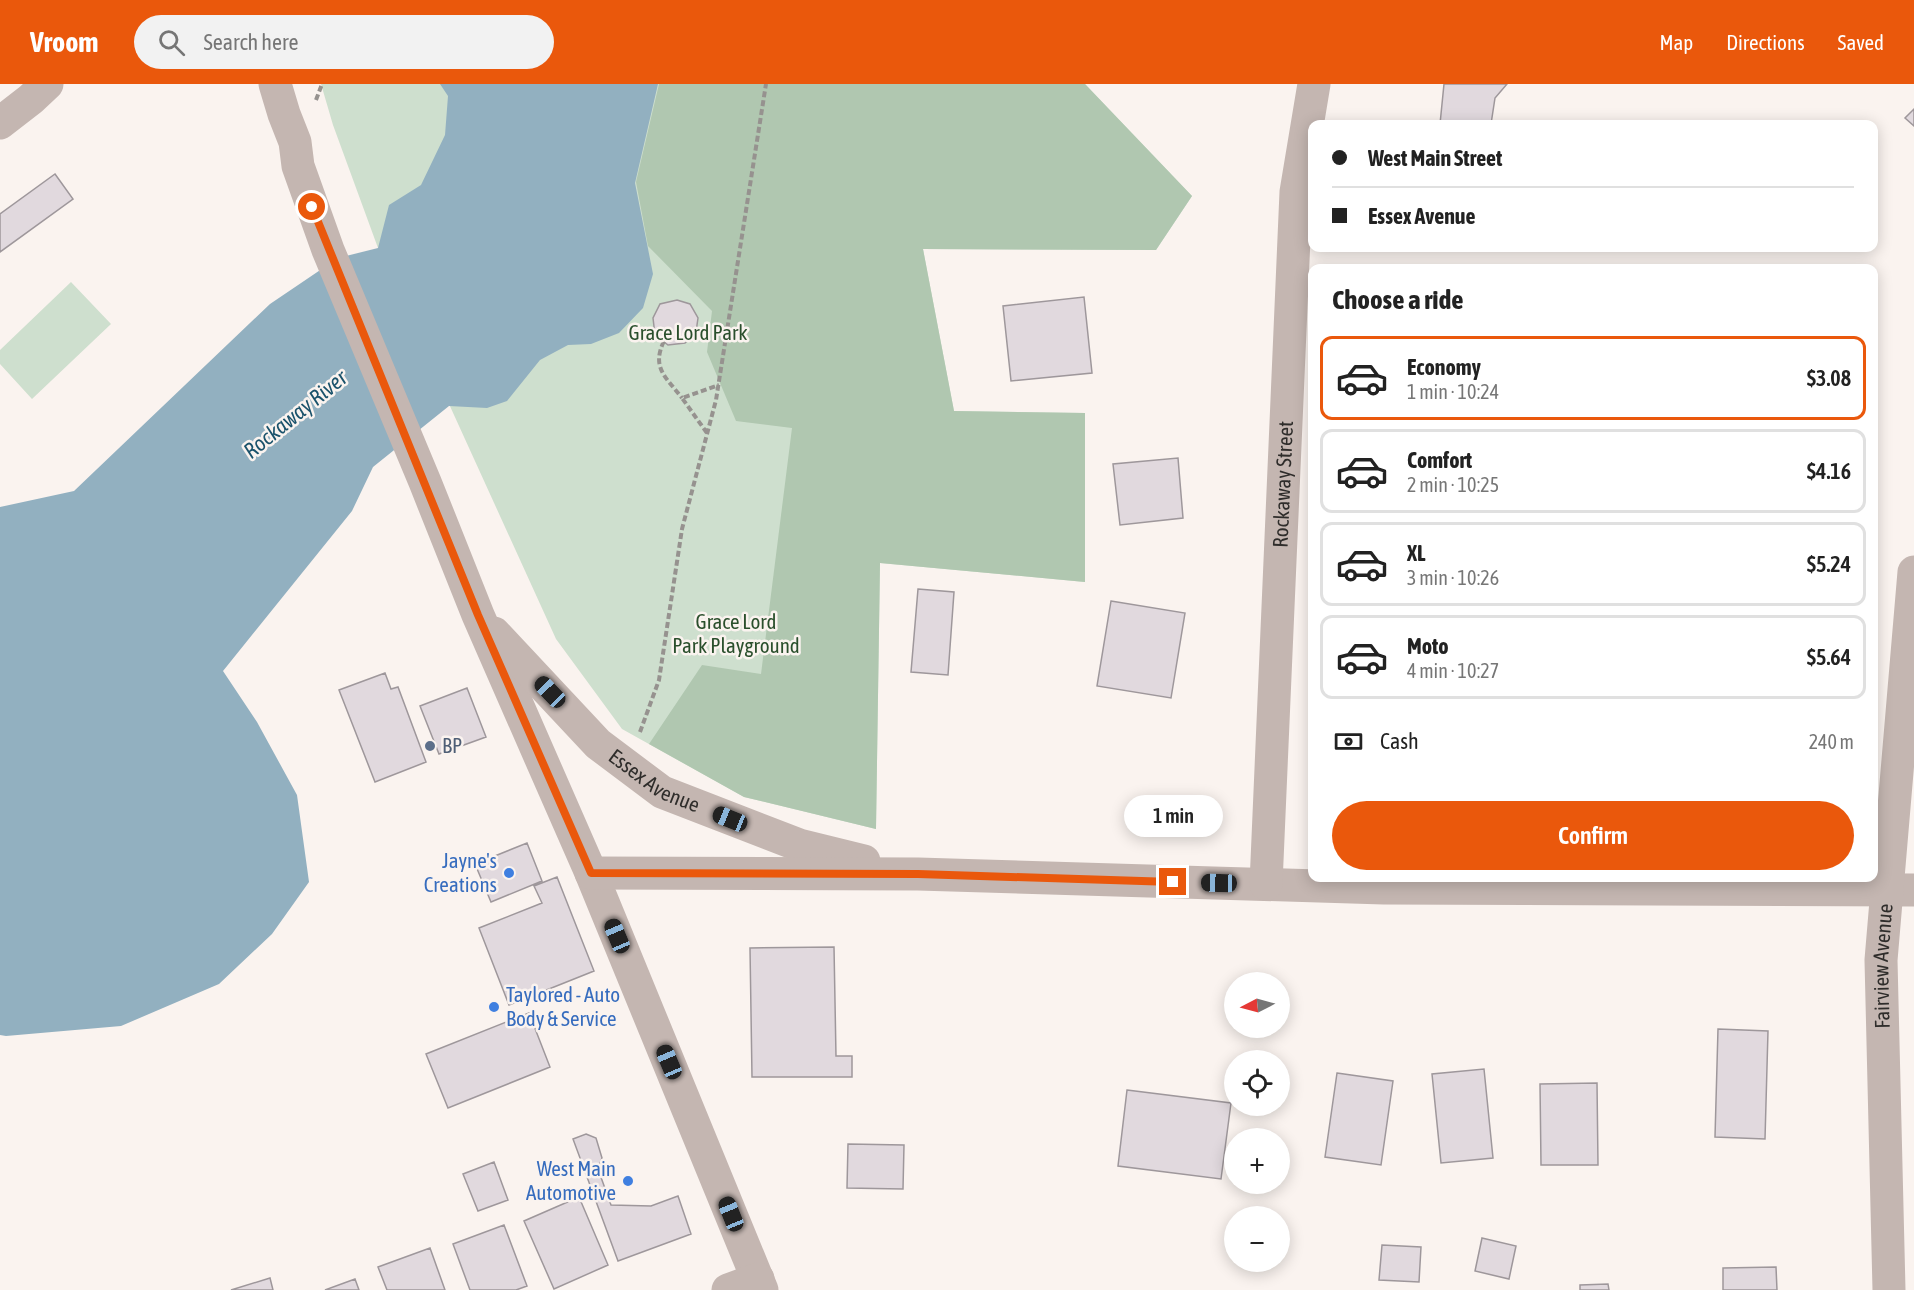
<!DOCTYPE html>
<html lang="en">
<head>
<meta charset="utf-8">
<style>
  :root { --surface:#fff; --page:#f2f2f2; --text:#222; --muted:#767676; --line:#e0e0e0; --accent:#ea580c }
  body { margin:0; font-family:"Asap Condensed",sans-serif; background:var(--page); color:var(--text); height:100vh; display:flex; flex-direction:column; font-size:22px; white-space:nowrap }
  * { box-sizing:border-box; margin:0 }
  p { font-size:20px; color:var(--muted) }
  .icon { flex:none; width:33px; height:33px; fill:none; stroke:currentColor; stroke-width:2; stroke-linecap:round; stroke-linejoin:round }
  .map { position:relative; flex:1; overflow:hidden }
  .drawer { position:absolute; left:1308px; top:180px; width:570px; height:618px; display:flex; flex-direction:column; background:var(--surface); border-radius:12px; box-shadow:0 3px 15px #0003 }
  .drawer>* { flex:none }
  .hud { position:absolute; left:1308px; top:36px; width:570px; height:132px; border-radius:12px; box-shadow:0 3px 15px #0003; display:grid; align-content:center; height:132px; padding:0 24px; background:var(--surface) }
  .needle { width:39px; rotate:264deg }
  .fabs { position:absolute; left:1224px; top:888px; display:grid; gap:12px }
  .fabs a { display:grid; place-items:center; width:66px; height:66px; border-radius:50%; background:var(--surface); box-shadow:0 3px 15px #0003; font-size:30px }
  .end { position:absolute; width:27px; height:27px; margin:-14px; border:8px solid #ea580c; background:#fff; box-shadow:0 0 0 3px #fff }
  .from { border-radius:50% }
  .bubble { position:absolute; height:42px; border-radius:21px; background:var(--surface); box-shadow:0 3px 15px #0003; font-size:20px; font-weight:600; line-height:42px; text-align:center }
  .car { position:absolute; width:18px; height:36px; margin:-18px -9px; border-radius:8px; box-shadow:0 0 4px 2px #0007; background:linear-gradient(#222 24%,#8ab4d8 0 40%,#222 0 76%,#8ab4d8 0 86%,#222 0) }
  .hud b { display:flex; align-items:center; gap:21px; height:57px; font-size:22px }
  .hud b+b { border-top:2px solid var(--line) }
  .hud i { width:15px; height:15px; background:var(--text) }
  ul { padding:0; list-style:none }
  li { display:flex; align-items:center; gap:18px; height:84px; margin:0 12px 9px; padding:0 12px; border:3px solid var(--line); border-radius:12px }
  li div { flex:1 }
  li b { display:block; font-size:22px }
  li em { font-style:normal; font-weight:600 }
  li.on { border-color:var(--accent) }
  li>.icon { width:54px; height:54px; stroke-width:1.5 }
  h2 { padding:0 24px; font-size:27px; line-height:72px }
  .pay { display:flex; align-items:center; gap:15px; height:66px; padding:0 24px; font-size:22px }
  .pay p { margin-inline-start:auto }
  .button { display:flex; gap:12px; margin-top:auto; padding:12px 24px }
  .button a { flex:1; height:69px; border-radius:36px; background:var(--accent); color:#fff; font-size:24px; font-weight:600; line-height:69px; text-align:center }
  header { display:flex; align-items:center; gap:36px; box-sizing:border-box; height:84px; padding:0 30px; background:var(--accent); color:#fff }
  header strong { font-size:28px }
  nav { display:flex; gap:33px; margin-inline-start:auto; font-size:21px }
  .search { width:420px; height:54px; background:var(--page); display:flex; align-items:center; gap:15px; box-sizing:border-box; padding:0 21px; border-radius:33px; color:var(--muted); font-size:22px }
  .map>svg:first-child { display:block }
  .green { fill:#cedfce }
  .forest { fill:#b0c7b0 }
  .water { fill:#92b0c0 }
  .building { fill:#e1d9de; stroke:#9e979b; stroke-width:1.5 }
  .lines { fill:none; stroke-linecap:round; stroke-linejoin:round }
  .path { stroke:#96928f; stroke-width:4; stroke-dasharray:6 3; stroke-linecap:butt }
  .minor { stroke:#c4b6b1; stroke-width:33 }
  .route { stroke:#ea580c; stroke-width:8 }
  .service-dot { fill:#5c6f8a; stroke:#faf3ef; stroke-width:2 }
  .shop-dot { fill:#3f7fe0; stroke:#faf3ef; stroke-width:2 }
  .labels { text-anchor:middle; stroke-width:5; stroke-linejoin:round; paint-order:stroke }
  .park-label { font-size:21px; fill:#2a4f2c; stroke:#faf3ef }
  .street-label { font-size:21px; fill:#2f2d2b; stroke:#faf3ef }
  .service-label { font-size:21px; fill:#4e5e75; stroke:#faf3ef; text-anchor:start }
  .shop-label { font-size:21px; fill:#366cbe; stroke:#faf3ef; text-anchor:end }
  .water-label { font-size:22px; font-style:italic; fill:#1a526b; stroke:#faf3ef }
</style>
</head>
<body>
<header>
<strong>Vroom</strong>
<div class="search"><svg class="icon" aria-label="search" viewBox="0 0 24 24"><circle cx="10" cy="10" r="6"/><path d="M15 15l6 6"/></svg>Search here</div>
<nav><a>Map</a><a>Directions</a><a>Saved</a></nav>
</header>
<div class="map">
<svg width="1914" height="1206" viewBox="0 0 1914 1206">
  <rect width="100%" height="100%" fill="#faf3ef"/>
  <path class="green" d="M 321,0 L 1085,0 L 1192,112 L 1156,166 L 923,165 L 954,327 L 1085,329 L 1085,498 L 880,479 L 876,745 L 744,713 L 622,645 L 556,555 L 378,164 L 333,41 Z
    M 71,198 L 111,240 L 32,315 L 0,280 L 0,266 Z"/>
  <path class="forest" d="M 659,0 L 1085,0 L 1192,112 L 1156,166 L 923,165 L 954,327 L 1085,329 L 1085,498 L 880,479 L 876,745 L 744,713 L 649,660 L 702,581 L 761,590 L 792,344 L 736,337 L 707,268 L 712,227 L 648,162 L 636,98 Z"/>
  <path class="water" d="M 440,0 L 658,0 L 635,99 L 653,190 L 643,224 L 619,249 L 591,260 L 568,261 L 540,276 L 507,317 L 487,324 L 449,322 L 373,383 L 352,427 L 223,587 L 257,638 L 297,711 L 309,798 L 272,850 L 219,900 L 121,942 L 6,952 L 0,951 L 0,423 L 74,407 L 270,220 L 338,174 L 378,164 L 389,121 L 421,101 L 445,51 L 448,12 Z"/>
  <path class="building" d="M 1444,0 L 1507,0 L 1495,14 L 1491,40 L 1440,40 Z
    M 1914,25 L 1914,42 L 1905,34 Z
    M 55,90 L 73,115 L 0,168 L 0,130 Z
    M 1084,213 L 1092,289 L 1011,297 L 1003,222 Z
    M 677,216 L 690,220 L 698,234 L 696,248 L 685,259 L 668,261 L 655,251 L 653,234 L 660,220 Z
    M 1178,374 L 1183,434 L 1120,441 L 1113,380 Z
    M 918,505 L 954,508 L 948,591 L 911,588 Z
    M 1111,517 L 1185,529 L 1171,614 L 1097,602 Z
    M 385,589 L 391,605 L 398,603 L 426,678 L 375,698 L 339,606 Z
    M 467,604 L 486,653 L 439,670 L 420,622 Z
    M 527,759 L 542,797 L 491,818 L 475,780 Z
    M 557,793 L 594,887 L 509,921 L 479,844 L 542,819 L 534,802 Z
    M 834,863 L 836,972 L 852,972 L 852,993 L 752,993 L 750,864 Z
    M 529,929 L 550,983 L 448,1024 L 426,970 Z
    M 1718,945 L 1768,947 L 1765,1055 L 1715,1053 Z
    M 1484,985 L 1493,1074 L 1441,1079 L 1432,990 Z
    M 1337,989 L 1393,997 L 1381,1081 L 1325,1073 Z
    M 1597,999 L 1598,1081 L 1541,1081 L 1540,1000 Z
    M 1127,1006 L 1231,1019 L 1221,1095 L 1118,1082 Z
    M 586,1050 L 596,1054 L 602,1074 L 598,1085 L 611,1121 L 651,1122 L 678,1112 L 691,1150 L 618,1177 L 573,1055 Z
    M 848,1060 L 904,1061 L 903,1105 L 847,1104 Z
    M 494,1078 L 508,1116 L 478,1127 L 463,1090 Z
    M 579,1113 L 608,1181 L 554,1205 L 524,1137 Z
    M 504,1141 L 527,1202 L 516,1206 L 470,1206 L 453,1160 Z
    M 1482,1154 L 1516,1162 L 1509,1195 L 1475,1187 Z
    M 1382,1161 L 1421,1163 L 1419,1198 L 1379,1196 Z
    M 430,1164 L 445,1206 L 387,1206 L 378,1183 Z
    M 1776,1183 L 1777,1206 L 1723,1206 L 1723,1184 Z
    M 270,1194 L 273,1206 L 231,1206 Z
    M 355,1195 L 359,1206 L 325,1206 Z
    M 1608,1200 L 1609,1206 L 1580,1206 L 1580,1201 Z"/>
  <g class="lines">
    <path class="path" d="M 316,16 L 322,0
      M 664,257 C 651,284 666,293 682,314
      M 707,349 L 682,314 L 719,301
      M 640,648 L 659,596 L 682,445 L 716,316 L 766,0"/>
    <g class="minor">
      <path d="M 275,0 L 284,30 L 295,58 L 298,82 L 328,166 L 425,398 L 478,531 L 591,789 L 762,1206"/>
      <path d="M 0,39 L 31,15 L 47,0"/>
      <path id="s1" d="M 494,549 L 598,660 L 662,708 L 799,761 L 864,777"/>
      <path d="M 591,789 L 918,790 L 1384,804 L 1914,806"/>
      <path id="s2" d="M 1266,800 L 1296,108 L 1314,0"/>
      <path d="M 728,1206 L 758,1195"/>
      <path id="s3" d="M 1889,1206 L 1881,876 L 1914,488"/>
    </g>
  </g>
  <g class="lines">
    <path class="route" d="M 312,123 L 478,531 L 591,789 L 918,790 L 1173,798"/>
  </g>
  <circle class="service-dot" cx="430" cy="662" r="6"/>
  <g class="shop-dot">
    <circle cx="509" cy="789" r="6"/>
    <circle cx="494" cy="923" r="6"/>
    <circle cx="628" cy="1097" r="6"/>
  </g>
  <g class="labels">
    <g class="park-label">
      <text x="688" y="256">Grace Lord Park</text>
      <text x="736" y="545">Grace Lord<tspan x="736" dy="24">Park Playground</tspan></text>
    </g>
    <g class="street-label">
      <text dy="7" stroke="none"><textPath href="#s2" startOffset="400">Rockaway Street</textPath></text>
      <text dy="7" stroke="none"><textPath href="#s1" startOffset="220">Essex Avenue</textPath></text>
      <text dy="7" stroke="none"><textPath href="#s3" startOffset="324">Fairview Avenue</textPath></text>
    </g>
    <g class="service-label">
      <text x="442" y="669">BP</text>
    </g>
    <g class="shop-label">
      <text x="497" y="784">Jayne's<tspan x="497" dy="24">Creations</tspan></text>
      <text x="506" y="918" text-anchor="start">Taylored - Auto<tspan x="506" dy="24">Body &amp; Service</tspan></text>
      <text x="616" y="1092">West Main<tspan x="616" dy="24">Automotive</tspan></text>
    </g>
    <g class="water-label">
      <text transform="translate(295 330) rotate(-39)" y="8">Rockaway River</text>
    </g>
  </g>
</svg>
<div class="fabs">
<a><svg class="needle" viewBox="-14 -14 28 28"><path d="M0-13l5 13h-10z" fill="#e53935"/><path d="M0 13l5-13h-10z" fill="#767676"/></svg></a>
<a><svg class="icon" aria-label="locate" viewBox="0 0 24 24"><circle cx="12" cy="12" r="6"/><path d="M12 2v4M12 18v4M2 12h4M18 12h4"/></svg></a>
<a>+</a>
<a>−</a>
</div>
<i class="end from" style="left:312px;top:123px"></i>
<i class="end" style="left:1173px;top:798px"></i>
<div class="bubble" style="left:1124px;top:711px;width:99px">1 min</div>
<i class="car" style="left:550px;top:608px;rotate:316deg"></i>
<i class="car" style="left:730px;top:735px;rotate:292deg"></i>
<i class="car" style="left:1219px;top:799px;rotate:271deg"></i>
<i class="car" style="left:617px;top:852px;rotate:337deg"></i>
<i class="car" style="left:669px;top:978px;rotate:337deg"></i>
<i class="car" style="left:731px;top:1130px;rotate:338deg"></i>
<div class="hud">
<b><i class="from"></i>West Main Street</b>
<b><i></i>Essex Avenue</b>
</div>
<section class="drawer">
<h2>Choose a ride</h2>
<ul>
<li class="on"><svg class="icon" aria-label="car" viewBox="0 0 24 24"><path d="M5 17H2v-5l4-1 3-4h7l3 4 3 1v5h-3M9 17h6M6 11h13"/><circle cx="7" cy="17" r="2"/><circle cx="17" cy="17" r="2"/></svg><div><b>Economy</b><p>1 min · 10:24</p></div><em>$3.08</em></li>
<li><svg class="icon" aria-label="car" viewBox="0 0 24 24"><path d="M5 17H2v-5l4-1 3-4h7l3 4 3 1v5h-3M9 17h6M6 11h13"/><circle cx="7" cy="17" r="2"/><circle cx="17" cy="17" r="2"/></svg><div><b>Comfort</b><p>2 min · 10:25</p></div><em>$4.16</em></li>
<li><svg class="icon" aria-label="car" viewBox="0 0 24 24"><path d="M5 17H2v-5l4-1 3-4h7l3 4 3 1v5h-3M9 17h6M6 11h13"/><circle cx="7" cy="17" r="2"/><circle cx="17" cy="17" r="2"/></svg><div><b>XL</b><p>3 min · 10:26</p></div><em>$5.24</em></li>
<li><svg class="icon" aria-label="car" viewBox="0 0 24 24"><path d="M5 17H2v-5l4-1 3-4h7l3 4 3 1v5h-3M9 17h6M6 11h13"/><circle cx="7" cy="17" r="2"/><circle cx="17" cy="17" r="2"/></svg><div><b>Moto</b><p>4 min · 10:27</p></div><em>$5.64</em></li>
</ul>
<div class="pay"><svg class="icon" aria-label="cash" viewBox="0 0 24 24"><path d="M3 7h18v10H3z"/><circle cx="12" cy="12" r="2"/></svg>Cash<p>240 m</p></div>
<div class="button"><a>Confirm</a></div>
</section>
</div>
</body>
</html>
